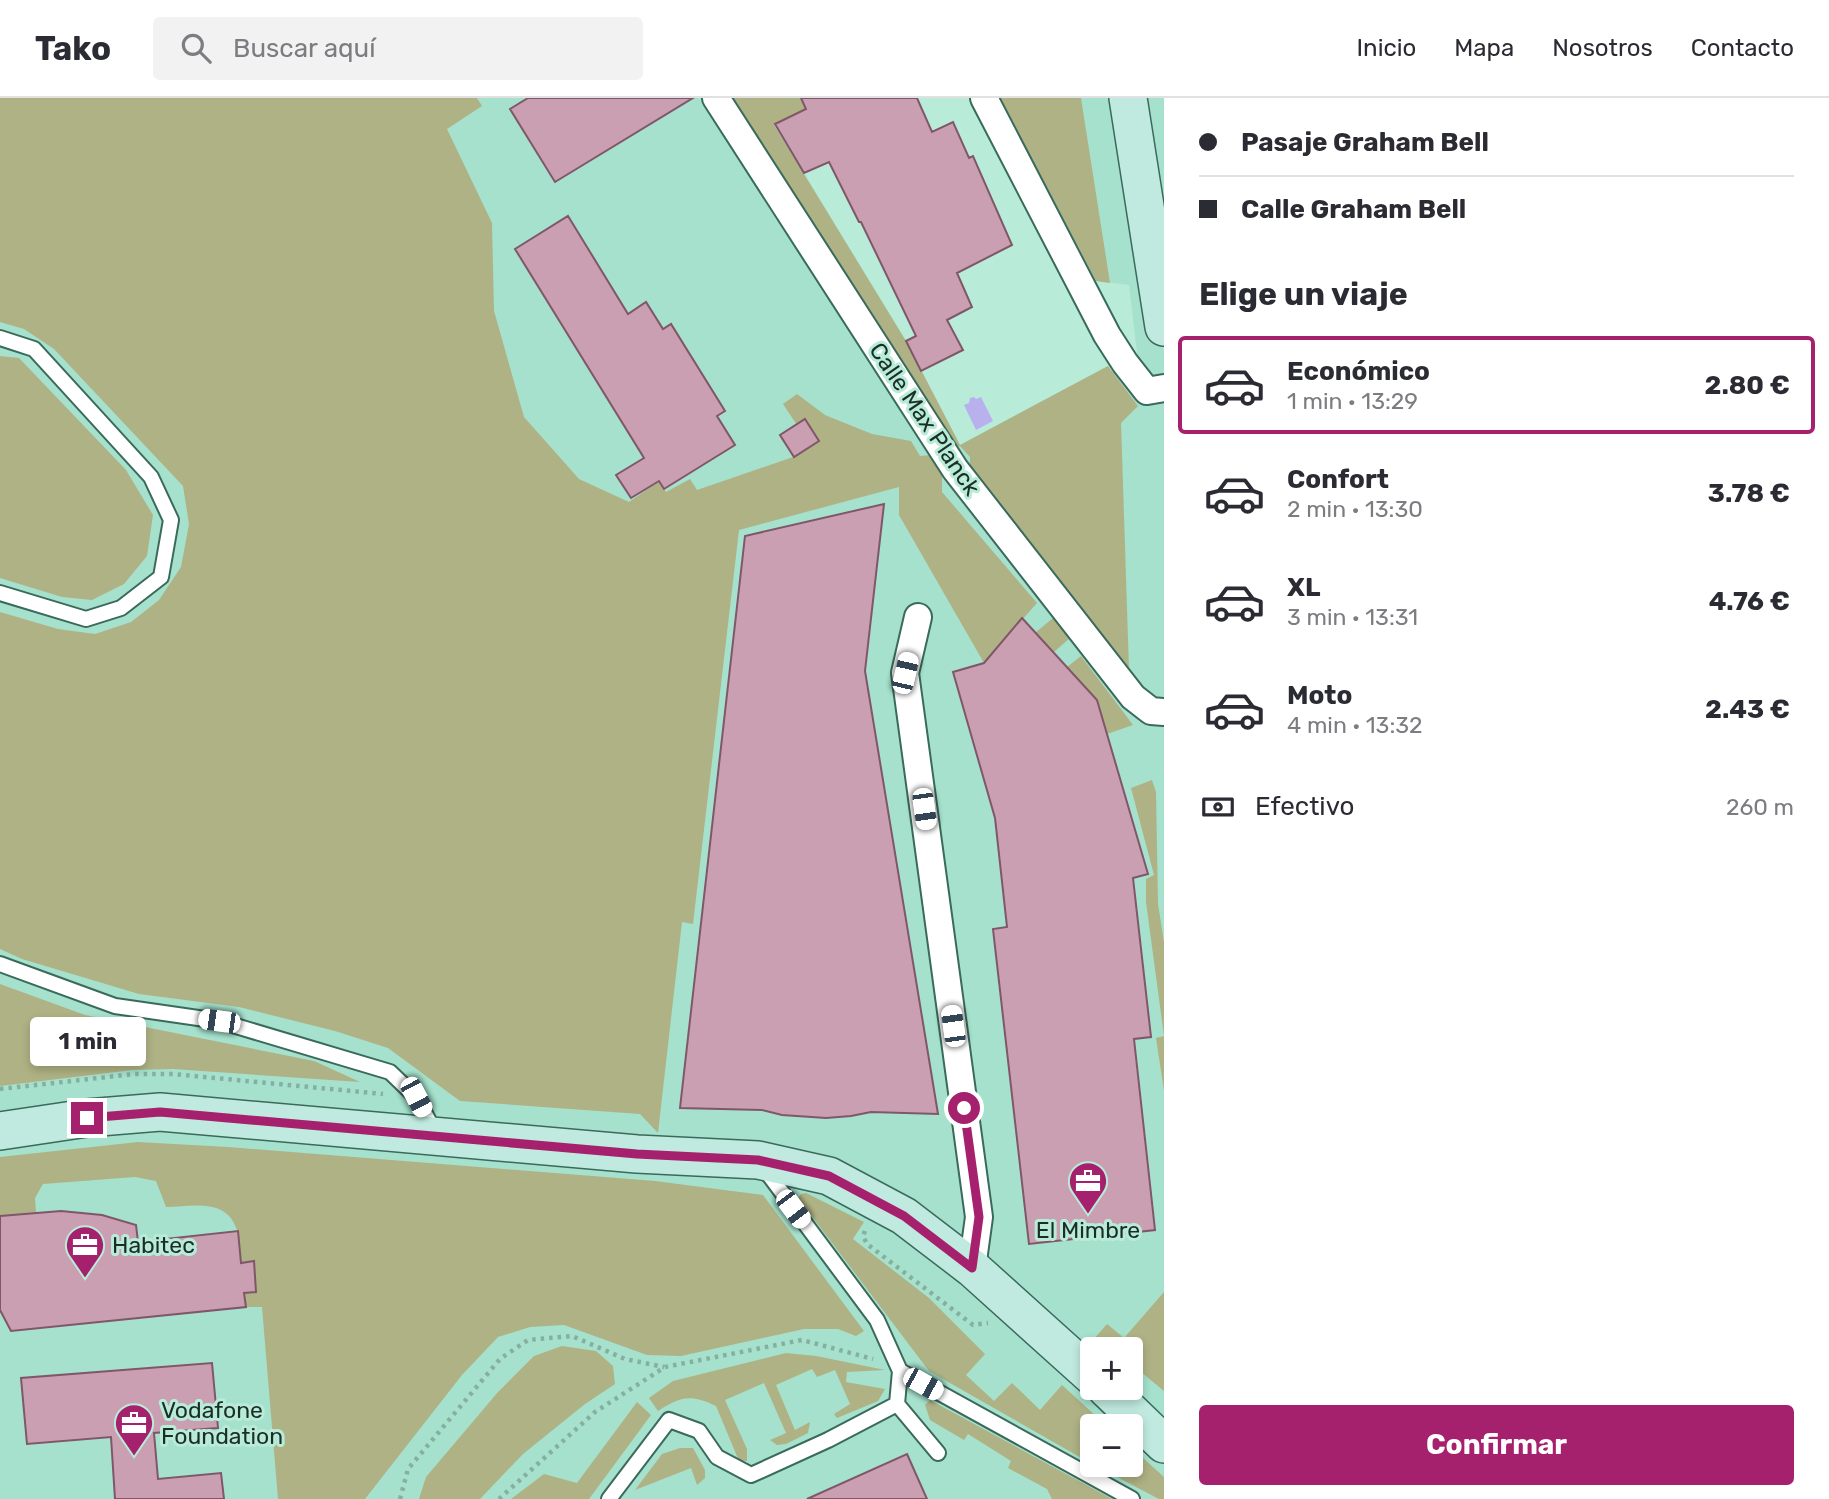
<!DOCTYPE html>
<html lang="es">
<head>
<meta charset="utf-8">
<style>
  :root { --surface:#fff; --page:#f2f2f3; --text:#2b2b33; --muted:#7c7c81; --line:#e1e1e2; --accent:#a5216e }
  body { margin:0; font-family:Rubik,sans-serif; background:var(--page); color:var(--text); height:100vh; display:flex; flex-direction:column; font-size:26px; white-space:nowrap }
  * { box-sizing:border-box; margin:0 }
  p { font-size:23px; color:var(--muted) }
  .icon { flex:none; width:38px; height:38px; fill:none; stroke:currentColor; stroke-width:2; stroke-linecap:round; stroke-linejoin:round }
  .map { position:relative; flex:1; overflow:hidden }
  .panel { display:flex; flex-direction:column; background:var(--surface); width:665px }
  .panel>* { flex:none }
  .top-card { display:grid; align-content:center; height:154px; padding:0 35px; background:var(--surface) }
  .fabs { position:absolute; left:1080px; top:1239px; display:grid; gap:14px }
  .fabs a { display:grid; place-items:center; width:63px; height:63px; border-radius:7px; background:var(--surface); box-shadow:0 4px 10px #0003; font-size:35px }
  .end { position:absolute; width:32px; height:32px; margin:-16px; border:9px solid #a5216e; background:#fff; box-shadow:0 0 0 4px #fff }
  .from { border-radius:50% }
  .bubble { position:absolute; height:49px; border-radius:7px; background:var(--surface); box-shadow:0 4px 10px #0003; font-size:23px; font-weight:700; line-height:49px; text-align:center }
  .car { position:absolute; width:21px; height:42px; margin:-21px -10px; border-radius:9px; box-shadow:0 0 5px 2px #0007; background:linear-gradient(#fff 24%,#345 0 40%,#fff 0 76%,#345 0 86%,#fff 0) }
  .top-card b { display:flex; align-items:center; gap:24px; height:66px; font-size:26px }
  .top-card b+b { border-top:2px solid var(--line) }
  .top-card i { width:18px; height:18px; background:var(--text) }
  ul { padding:0; list-style:none }
  li { display:flex; align-items:center; gap:21px; height:98px; margin:0 14px 10px; padding:0 21px; border:4px solid transparent; border-radius:7px }
  li div { flex:1 }
  li b { display:block; font-size:26px }
  li em { font-style:normal; font-weight:700 }
  li.current { border-color:var(--accent) }
  li>.icon { width:63px; height:63px; stroke-width:1.5 }
  h2 { padding:0 35px; font-size:32px; line-height:84px }
  .pay { display:flex; align-items:center; gap:18px; height:77px; padding:0 35px; font-size:26px }
  .pay p { margin-inline-start:auto }
  .primary-button { display:flex; gap:14px; margin-top:auto; padding:14px 35px }
  .primary-button a { flex:1; height:80px; border-radius:7px; background:var(--accent); color:#fff; font-size:28px; font-weight:700; line-height:80px; text-align:center }
  header { display:flex; align-items:center; gap:42px; box-sizing:border-box; height:98px; padding:0 35px; background:var(--surface); border-bottom:2px solid var(--line) }
  header strong { font-size:33px }
  nav { display:flex; gap:38px; margin-inline-start:auto; font-size:24px }
  .search { width:490px; height:63px; background:var(--page); display:flex; align-items:center; gap:18px; box-sizing:border-box; padding:0 24px; border-radius:7px; color:var(--muted); font-size:26px }
  main { display:flex; flex:1; min-height:0 }
  .map>svg:first-child { display:block }
  .built { fill:#a5e1cc; fill-rule:evenodd }
  .green { fill:#afb284 }
  .water { fill:#b9b1ed }
  .building { fill:#cb9fb2; stroke:#7f5769; stroke-width:2 }
  .lines { fill:none; stroke-linecap:round; stroke-linejoin:round }
  .lane-casing { stroke:#3a6a5b; stroke-width:18 }
  .street-casing { stroke:#3a6a5b; stroke-width:30 }
  .secondary-casing { stroke:#3a6a5b; stroke-width:40 }
  .path { stroke:#86afa0; stroke-width:4.5; stroke-dasharray:3.5 5; stroke-linecap:butt }
  .lane { stroke:#fff; stroke-width:14 }
  .street { stroke:#fff; stroke-width:26 }
  .secondary { stroke:#c0eadf; stroke-width:37 }
  .route { stroke:#a5216e; stroke-width:9 }
  .labels { text-anchor:middle; stroke-width:6; stroke-linejoin:round; paint-order:stroke }
  .street-label { font-size:23px; fill:#1a2e27; stroke:#b8ebd8 }
  .poi-label { font-size:23px; fill:#1a2e27; stroke:#b8ebd8; text-anchor:start }
</style>
</head>
<body>
<header>
<strong>Tako</strong>
<div class="search"><svg class="icon" aria-label="search" viewBox="0 0 24 24"><circle cx="10" cy="10" r="6"/><path d="M15 15l6 6"/></svg>Buscar aquí</div>
<nav><a>Inicio</a><a>Mapa</a><a>Nosotros</a><a>Contacto</a></nav>
</header>
<main>
<div class="map">
<svg width="1164" height="1401" viewBox="0 0 1164 1401">
  <rect width="100%" height="100%" fill="#b8ebd8"/>
  <path class="built" d="M 0,0 L 756,0 L 778,32 L 906,243 L 960,347 L 1108,268 L 1112,274 L 1137,255 L 1129,187 L 1096,183 L 1000,0 L 1164,0 L 1164,1401 L 0,1401 ZM 1092,1251 L 1130,1251 L 1130,1290 L 1092,1290 ZM 1092,1328 L 1130,1328 L 1130,1367 L 1092,1367 Z"/>
  <path class="green" d="M 0,0 L 477,0 L 482,8 L 447,31 L 492,125 L 494,213 L 524,319 L 579,381 L 629,404 L 659,383 L 666,394 L 690,381 L 697,392 L 793,359 L 819,343 L 797,327 L 783,306 L 797,296 L 825,317 L 872,336 L 911,343 L 920,358 L 931,357 L 942,375 L 942,394 L 1037,505 L 984,565 L 899,417 L 899,389 L 739,432 L 693,826 L 682,824 L 658,1035 L 640,1016 L 460,1003 L 388,950 L 335,933 L 239,909 L 139,896 L 22,861 L 0,851 L 0,514 L 58,531 L 95,536 L 131,524 L 159,502 L 181,469 L 189,426 L 183,388 L 54,251 L 24,231 L 0,224 Z
    M 723,0 L 801,0 L 806,12 L 774,27 L 906,243 L 960,347 L 1108,268 L 1138,308 L 1121,325 L 1129,572 L 970,374 L 970,359 L 960,348 L 953,351 Z
    M 1000,0 L 1081,0 L 1110,185 L 1096,183 Z
    M 0,258 L 19,260 L 126,372 L 153,417 L 147,458 L 124,486 L 92,502 L 62,499 L 0,480 Z
    M 1053,520 L 1070,540 L 1054,554 L 1035,535 Z
    M 1081,558 L 1133,627 L 1107,636 L 1097,602 L 1067,569 Z
    M 1152,682 L 1156,694 L 1158,806 L 1164,844 L 1164,993 L 1156,940 L 1164,938 L 1146,804 L 1146,781 L 1154,777 L 1131,690 Z
    M 0,886 L 85,917 L 314,963 L 360,984 L 173,971 L 133,972 L 0,988 Z
    M 138,1044 L 228,1049 L 655,1083 L 763,1097 L 864,1233 L 856,1238 L 838,1231 L 804,1231 L 681,1258 L 647,1257 L 564,1227 L 530,1229 L 498,1239 L 462,1277 L 365,1401 L 278,1401 L 262,1209 L 246,1209 L 244,1195 L 256,1194 C 255,1181 245,1176 241,1165 C 237,1155 241,1142 237,1132 C 227,1100 193,1108 166,1109 L 156,1083 L 135,1079 L 43,1086 L 35,1100 L 36,1114 L 40,1114 L 41,1120 L 20,1122 L 19,1116 L 0,1118 L 0,1059 Z
    M 806,1095 L 864,1124 L 853,1141 L 929,1200 L 985,1256 L 966,1277 L 994,1303 L 1012,1285 L 1040,1312 L 1062,1287 L 1107,1328 L 1092,1328 L 1092,1366 L 929,1273 L 798,1100 L 801,1096 Z
    M 1164,1194 L 1164,1293 L 1135,1269 L 1131,1274 L 1130,1251 L 1103,1251 L 1093,1242 L 1107,1226 L 1124,1240 Z
    M 562,1248 L 596,1253 L 613,1268 L 615,1286 L 585,1306 L 523,1356 L 480,1401 L 419,1401 L 426,1379 L 498,1294 L 534,1258 Z
    M 786,1255 L 816,1258 L 885,1272 L 847,1274 L 846,1284 L 885,1291 L 878,1303 L 837,1320 L 834,1316 L 850,1306 L 835,1272 L 817,1279 L 812,1271 L 776,1287 L 795,1332 L 810,1324 L 808,1335 L 786,1346 L 777,1347 L 770,1342 L 786,1335 L 764,1285 L 725,1302 L 747,1351 L 747,1363 L 739,1363 L 716,1308 C 691,1296 681,1298 658,1313 L 649,1300 L 673,1283 Z
    M 930,1302 L 1112,1401 L 1052,1401 L 1047,1391 L 1008,1370 L 1011,1363 L 968,1336 L 964,1342 L 930,1322 L 925,1307 Z
    M 637,1304 L 651,1317 L 589,1401 L 511,1401 L 544,1376 L 577,1385 Z
    M 1131,1349 L 1164,1379 L 1164,1401 L 1159,1401 L 1094,1367 L 1130,1367 Z
    M 680,1350 L 693,1350 L 705,1372 L 705,1380 L 697,1387 L 691,1370 L 635,1392 L 662,1356 Z"/>
  <path class="water" d="M 974,299 L 976,301 L 981,299 L 993,323 L 976,332 L 964,307 L 969,305 L 970,300 Z"/>
  <path class="building" d="M 528,0 L 693,0 L 555,84 L 510,11 Z
    M 801,0 L 917,0 L 932,34 L 953,24 L 969,60 L 973,58 L 1012,147 L 957,175 L 972,209 L 947,222 L 963,252 L 921,273 L 906,243 L 916,238 L 861,124 L 859,124 L 829,64 L 804,75 L 775,26 L 806,11 Z
    M 568,118 L 628,216 L 646,204 L 663,231 L 671,226 L 725,313 L 717,318 L 735,347 L 664,391 L 659,383 L 631,400 L 616,377 L 644,360 L 515,151 Z
    M 805,321 L 819,343 L 794,359 L 780,337 Z
    M 884,406 L 865,573 L 938,1016 L 871,1014 L 851,1018 L 826,1020 L 782,1017 L 762,1012 L 680,1010 L 745,438 Z
    M 1022,520 L 1097,602 L 1148,776 L 1133,780 L 1151,939 L 1134,941 L 1155,1132 L 1029,1146 L 993,831 L 1007,829 L 995,720 L 953,574 L 984,565 Z
    M 61,1113 L 102,1117 L 136,1127 L 138,1144 L 238,1133 L 241,1165 L 254,1163 L 256,1194 L 244,1195 L 246,1209 L 11,1233 L 0,1212 L 0,1118 Z
    M 212,1265 L 218,1330 L 154,1335 L 158,1381 L 221,1375 L 224,1401 L 115,1401 L 111,1339 L 27,1346 L 21,1280 Z
    M 907,1356 L 927,1401 L 807,1401 Z"/>
  <g class="lines">
    <g class="lane-casing">
      <path id="lane" d="M 0,240 L 34,251 L 151,379 L 171,422 L 161,479 L 121,510 L 86,521 L 0,495
        M 0,866 L 115,908 L 219,923 L 390,974 L 416,999 L 436,1036
        M 763,1069 L 877,1222 L 900,1273 L 897,1306 L 938,1355
        M 900,1273 L 1132,1401
        M 609,1401 L 669,1322 L 699,1333 L 717,1359 L 751,1377 L 828,1342 L 897,1306"/>
    </g>
    <g class="street-casing">
      <path id="street" d="M 716,0 L 955,371 L 1133,599 L 1151,613 L 1164,614
        M 984,0 L 1107,237 L 1125,265 L 1147,293 L 1164,290
        M 918,519 L 905,575 L 979,1119 L 972,1170"/>
    </g>
    <g class="secondary-casing">
      <path id="secondary" d="M 1128,0 L 1164,229
        M 0,1033 L 87,1020 L 160,1014 L 637,1056 L 758,1062 L 829,1078 L 904,1118 L 972,1170 L 1092,1278
        M 1106,1290 L 1164,1346"/>
    </g>
    <path class="path" d="M 0,991 L 134,976 L 173,976 L 383,996
      M 865,1133 L 863,1138 L 867,1146 L 973,1227 L 988,1225
      M 400,1401 L 408,1371 L 500,1261 L 528,1242 L 572,1238 L 625,1261 L 664,1269
      M 499,1401 L 595,1314 L 665,1269 L 802,1242 L 873,1261"/>
    <use href="#lane" class="lane"/>
    <use href="#street" class="street"/>
    <use href="#secondary" class="secondary"/>
  </g>
  <g class="lines">
    <path class="route" d="M 87,1020 L 160,1014 L 637,1056 L 758,1062 L 829,1078 L 904,1118 L 972,1170 L 979,1119 L 964,1010"/>
  </g>
  <defs>
    <g id="office-pin" transform="scale(2.0125)"><path d="M0 17L-7.5 6A9.5 9.5 0 1 1 7.5 6Z" fill="#a5216e" stroke="#b8ebd8"/><path d="M-6-3h4V-5.5h4V-3h4V5H-6ZM-1-4.5V-3h2v-1.5ZM-6 0V1H6V0Z" fill="#fff"/></g>
  </defs>
  <g fill-rule="evenodd">
    <use href="#office-pin" x="1088" y="1083"/>
    <use href="#office-pin" x="85" y="1147"/>
    <use href="#office-pin" x="134" y="1325"/>
  </g>
  <g class="labels">
    <g class="street-label">
      <text transform="translate(925 321) rotate(56)" y="8">Calle Max Planck</text>
    </g>
    <g class="poi-label">
      <text x="1088" y="1140" text-anchor="middle">El Mimbre</text>
      <text x="112" y="1155">Habitec</text>
      <text x="161" y="1320">Vodafone<tspan x="161" dy="26">Foundation</tspan></text>
    </g>
  </g>
</svg>
<div class="fabs">
<a>+</a>
<a>−</a>
</div>
<i class="end from" style="left:964px;top:1010px"></i>
<i class="end" style="left:87px;top:1020px"></i>
<div class="bubble" style="left:30px;top:919px;width:116px">1 min</div>
<i class="car" style="left:905px;top:575px;rotate:13deg"></i>
<i class="car" style="left:924px;top:711px;rotate:172deg"></i>
<i class="car" style="left:219px;top:923px;rotate:278deg"></i>
<i class="car" style="left:953px;top:928px;rotate:352deg"></i>
<i class="car" style="left:416px;top:999px;rotate:152deg"></i>
<i class="car" style="left:793px;top:1111px;rotate:143deg"></i>
<i class="car" style="left:923px;top:1286px;rotate:119deg"></i>
</div>
<section class="panel">
<div class="top-card">
<b><i class="from"></i>Pasaje Graham Bell</b>
<b><i></i>Calle Graham Bell</b>
</div>
<h2>Elige un viaje</h2>
<ul>
<li class="current"><svg class="icon" aria-label="car" viewBox="0 0 24 24"><path d="M5 17H2v-5l4-1 3-4h7l3 4 3 1v5h-3M9 17h6M6 11h13"/><circle cx="7" cy="17" r="2"/><circle cx="17" cy="17" r="2"/></svg><div><b>Económico</b><p>1 min · 13:29</p></div><em>2.80 €</em></li>
<li><svg class="icon" aria-label="car" viewBox="0 0 24 24"><path d="M5 17H2v-5l4-1 3-4h7l3 4 3 1v5h-3M9 17h6M6 11h13"/><circle cx="7" cy="17" r="2"/><circle cx="17" cy="17" r="2"/></svg><div><b>Confort</b><p>2 min · 13:30</p></div><em>3.78 €</em></li>
<li><svg class="icon" aria-label="car" viewBox="0 0 24 24"><path d="M5 17H2v-5l4-1 3-4h7l3 4 3 1v5h-3M9 17h6M6 11h13"/><circle cx="7" cy="17" r="2"/><circle cx="17" cy="17" r="2"/></svg><div><b>XL</b><p>3 min · 13:31</p></div><em>4.76 €</em></li>
<li><svg class="icon" aria-label="car" viewBox="0 0 24 24"><path d="M5 17H2v-5l4-1 3-4h7l3 4 3 1v5h-3M9 17h6M6 11h13"/><circle cx="7" cy="17" r="2"/><circle cx="17" cy="17" r="2"/></svg><div><b>Moto</b><p>4 min · 13:32</p></div><em>2.43 €</em></li>
</ul>
<div class="pay"><svg class="icon" aria-label="cash" viewBox="0 0 24 24"><path d="M3 7h18v10H3z"/><circle cx="12" cy="12" r="2"/></svg>Efectivo<p>260 m</p></div>
<div class="primary-button"><a>Confirmar</a></div>
</section>
</main>
</body>
</html>
